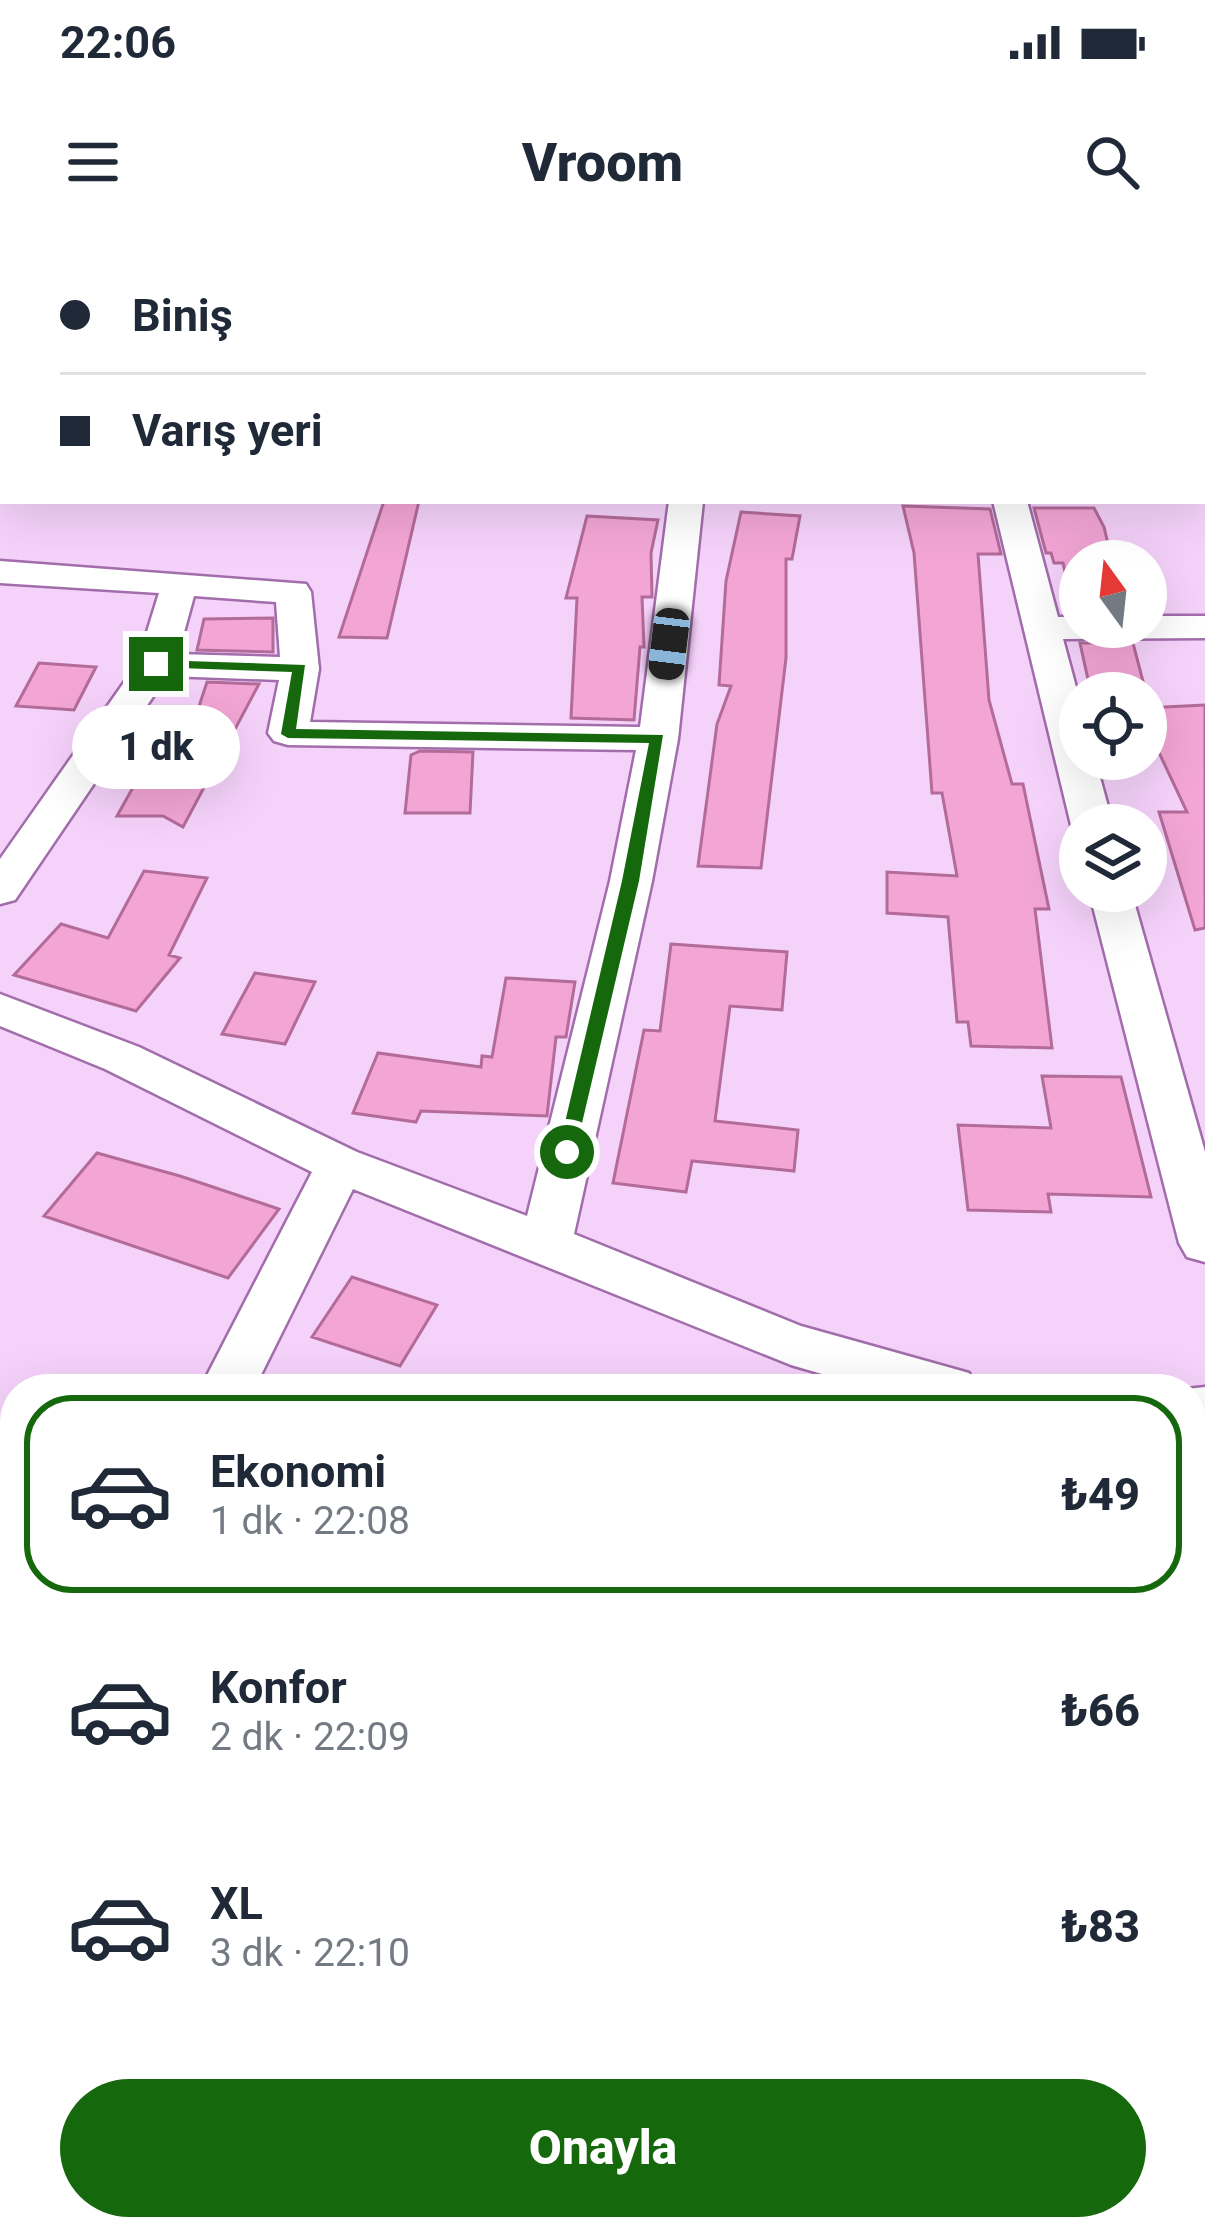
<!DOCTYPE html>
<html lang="tr">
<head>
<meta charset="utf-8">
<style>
  :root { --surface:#fff; --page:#f6f6f7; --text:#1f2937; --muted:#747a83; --line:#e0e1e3; --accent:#15690c }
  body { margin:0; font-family:Roboto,sans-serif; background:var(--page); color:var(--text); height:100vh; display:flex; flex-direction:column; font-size:45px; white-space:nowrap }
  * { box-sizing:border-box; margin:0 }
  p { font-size:39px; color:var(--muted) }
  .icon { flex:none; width:66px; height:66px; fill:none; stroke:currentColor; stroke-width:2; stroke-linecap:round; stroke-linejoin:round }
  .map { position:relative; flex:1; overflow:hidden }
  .panel { position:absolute; left:0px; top:1134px; width:1206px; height:867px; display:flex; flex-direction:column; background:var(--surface); border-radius:48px 48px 0 0; box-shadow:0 12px 48px #0002 }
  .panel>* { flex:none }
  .hud { position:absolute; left:0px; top:0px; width:1206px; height:264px; box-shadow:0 12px 48px #0002; display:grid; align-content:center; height:264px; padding:0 60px; background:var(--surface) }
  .needle { width:78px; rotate:345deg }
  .buttons { position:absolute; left:1059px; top:300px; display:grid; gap:24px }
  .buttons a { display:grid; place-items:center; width:108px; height:108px; border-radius:50%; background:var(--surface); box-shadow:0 12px 48px #0002; font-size:60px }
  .end { position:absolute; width:54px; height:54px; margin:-27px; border:15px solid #15690c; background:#fff; box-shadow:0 0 0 6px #fff }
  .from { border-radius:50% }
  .bubble { position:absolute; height:84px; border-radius:42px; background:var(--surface); box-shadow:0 12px 48px #0002; font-size:39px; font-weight:800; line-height:84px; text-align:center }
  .car { position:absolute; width:36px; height:72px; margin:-36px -18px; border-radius:15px; box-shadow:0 0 9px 3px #0007; background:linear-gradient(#222 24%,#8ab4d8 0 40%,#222 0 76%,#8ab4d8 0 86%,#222 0) }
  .hud b { display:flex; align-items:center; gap:42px; height:114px; font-size:45px }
  .hud b+b { border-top:3px solid var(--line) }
  .hud i { width:30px; height:30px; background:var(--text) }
  ul { padding:21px 0 0; list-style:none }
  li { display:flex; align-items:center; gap:36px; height:198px; margin:0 24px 18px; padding:0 36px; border:6px solid transparent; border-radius:48px }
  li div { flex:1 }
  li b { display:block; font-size:45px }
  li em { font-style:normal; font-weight:800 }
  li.on { border-color:var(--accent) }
  li>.icon { width:108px; height:108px; stroke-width:1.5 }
  .cta { display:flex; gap:24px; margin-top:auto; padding:24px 60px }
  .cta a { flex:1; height:138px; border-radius:72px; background:var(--accent); color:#fff; font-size:48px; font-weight:800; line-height:138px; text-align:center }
  .status { display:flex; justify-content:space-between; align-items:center; height:84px; padding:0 60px; background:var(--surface); direction:ltr }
  .status svg { height:33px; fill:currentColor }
  header { display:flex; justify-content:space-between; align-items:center; height:156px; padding:0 60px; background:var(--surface); font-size:54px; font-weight:800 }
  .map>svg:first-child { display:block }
  .building { fill:#f3a6d6; stroke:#b36b99; stroke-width:3 }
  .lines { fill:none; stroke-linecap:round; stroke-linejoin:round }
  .minor-casing { stroke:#a26dab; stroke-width:5 }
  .minor { fill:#fff; fill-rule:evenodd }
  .route { fill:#15690c }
</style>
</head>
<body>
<div class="status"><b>22:06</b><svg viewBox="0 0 49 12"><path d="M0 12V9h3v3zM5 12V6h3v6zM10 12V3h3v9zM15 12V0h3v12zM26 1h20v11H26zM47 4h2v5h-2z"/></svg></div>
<header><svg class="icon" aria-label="menu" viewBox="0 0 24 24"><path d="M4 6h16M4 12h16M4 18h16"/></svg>Vroom<svg class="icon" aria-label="search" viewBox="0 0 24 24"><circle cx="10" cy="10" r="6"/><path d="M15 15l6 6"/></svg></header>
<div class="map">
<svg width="1205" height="2000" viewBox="0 0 1205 2000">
  <rect width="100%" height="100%" fill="#f5d2fa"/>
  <path class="building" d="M 384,261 L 419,261 L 387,398 L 339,397 Z
    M 903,266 L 990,269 L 1001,314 L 978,314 L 989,460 L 1012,544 L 1023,544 L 1049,669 L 1035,669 L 1052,808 L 971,806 L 968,782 L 957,782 L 948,677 L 887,673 L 887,632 L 957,636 L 942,553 L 932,553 L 914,313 Z
    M 1034,268 L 1094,268 L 1104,287 L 1112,321 L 1080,321 L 1080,373 L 1074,373 L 1063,323 L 1054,323 L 1051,313 L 1046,313 Z
    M 741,272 L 800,276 L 792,319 L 786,319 L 786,418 L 761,628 L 698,626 L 717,484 L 731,446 L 719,445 L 726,341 Z
    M 587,276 L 658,280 L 651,313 L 652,357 L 642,357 L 644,407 L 640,407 L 634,480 L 571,478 L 577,358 L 566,358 Z
    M 273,378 L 273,412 L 197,410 L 204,379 Z
    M 1080,403 L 1133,403 L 1146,453 L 1091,453 Z
    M 39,423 L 96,427 L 74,470 L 16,466 Z
    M 207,442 L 259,444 L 183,587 L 163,576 L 117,576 L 146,524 L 179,527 Z
    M 1205,465 L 1205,688 L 1195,690 L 1159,572 L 1187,572 L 1146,485 L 1146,468 Z
    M 420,511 L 473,512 L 470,573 L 405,573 L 411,515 Z
    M 144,631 L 207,638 L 169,715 L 180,718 L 136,771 L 14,735 L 61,684 L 108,698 Z
    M 671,704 L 787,712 L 782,770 L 730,766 L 715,881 L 798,890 L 794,931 L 692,921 L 686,952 L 613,943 L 644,790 L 660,791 Z
    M 255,733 L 315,742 L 285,804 L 222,794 Z
    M 506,738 L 575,742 L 566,797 L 556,797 L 547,876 L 421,871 L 416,882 L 353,873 L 378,813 L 481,827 L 482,816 L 492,817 Z
    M 1042,836 L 1121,837 L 1151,957 L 1048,954 L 1051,972 L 968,970 L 958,885 L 1051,888 Z
    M 97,913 L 180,936 L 279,969 L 228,1038 L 44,976 Z
    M 352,1037 L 437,1065 L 400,1126 L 312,1097 Z"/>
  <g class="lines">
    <g class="minor-casing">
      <path id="minor" d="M 221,0 L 251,0 L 219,3 Z
        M 364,0 L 392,0 L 363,3 Z
        M 678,0 L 706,0 L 706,3 L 678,3 Z
        M 838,0 L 866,0 L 866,3 L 838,3 Z
        M 1168,0 L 1196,0 L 1197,3 L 1169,3 Z
        M 1203,40 L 1205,41 L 1205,63 L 1203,62 Z
        M 0,165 L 3,165 L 3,183 L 0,183 Z
        M 1203,240 L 1205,240 L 1205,260 L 1203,260 Z
        M 669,261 L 703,261 L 678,499 L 652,641 L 574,994 L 801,1086 L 969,1133 L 977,1149 L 874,1149 L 791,1125 L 353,949 L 254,1149 L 200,1149 L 312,932 L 105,829 L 0,786 L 0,754 L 139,807 L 357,912 L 527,976 L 610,641 L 636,510 L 288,505 L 274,501 L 268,493 L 279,440 L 167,436 L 15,660 L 0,664 L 0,619 L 137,424 L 159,353 L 0,343 L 0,321 L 306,344 L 311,352 L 319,429 L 310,482 L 640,487 ZM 194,356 L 276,362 L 280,417 L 178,414 Z
        M 993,261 L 1027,261 L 1058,377 L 1080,377 L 1080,387 L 1146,387 L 1146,376 L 1205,376 L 1205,398 L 1063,399 L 1080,462 L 1080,519 L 1095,519 L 1113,585 L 1080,585 L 1080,595 L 1071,585 Z
        M 1089,651 L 1131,651 L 1205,912 L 1205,1022 L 1187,1017 L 1179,1003 Z
        M 1205,1147 L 1205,1191 L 1191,1192 L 1191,1149 L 1187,1149 Z
        M 15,1537 L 15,1622 L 0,1628 L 0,1543 Z
        M 768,1986 L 854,1986 L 848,2000 L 762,2000 Z
        M 1016,1986 L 1187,1986 L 1189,2000 L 1022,2000 Z"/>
    </g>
    <use href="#minor" class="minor"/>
  </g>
  <path class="route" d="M 156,420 L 305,425 L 296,489 L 663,495 L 639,641 L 574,917 L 561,917 L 558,912 L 622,641 L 649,503 L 288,498 L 281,494 L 292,432 L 151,427 Z"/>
</svg>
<div class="buttons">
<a><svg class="needle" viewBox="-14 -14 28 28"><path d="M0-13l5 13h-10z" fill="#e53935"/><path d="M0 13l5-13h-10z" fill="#747a83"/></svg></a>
<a><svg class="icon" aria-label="locate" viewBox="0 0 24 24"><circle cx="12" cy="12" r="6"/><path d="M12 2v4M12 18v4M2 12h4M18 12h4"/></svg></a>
<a><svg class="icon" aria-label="layers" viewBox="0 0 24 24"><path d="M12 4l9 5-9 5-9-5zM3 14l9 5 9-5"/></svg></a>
</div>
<i class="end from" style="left:567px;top:912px"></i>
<i class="end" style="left:156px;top:424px"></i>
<div class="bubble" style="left:72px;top:465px;width:168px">1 dk</div>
<i class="car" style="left:669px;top:404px;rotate:187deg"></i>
<div class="hud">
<b><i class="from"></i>Biniş</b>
<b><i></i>Varış yeri</b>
</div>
<section class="panel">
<ul>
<li class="on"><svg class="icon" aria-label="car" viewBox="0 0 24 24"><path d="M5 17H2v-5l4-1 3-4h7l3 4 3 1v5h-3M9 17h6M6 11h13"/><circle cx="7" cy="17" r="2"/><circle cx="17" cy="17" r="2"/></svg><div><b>Ekonomi</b><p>1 dk · 22:08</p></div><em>₺49</em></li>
<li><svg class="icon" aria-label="car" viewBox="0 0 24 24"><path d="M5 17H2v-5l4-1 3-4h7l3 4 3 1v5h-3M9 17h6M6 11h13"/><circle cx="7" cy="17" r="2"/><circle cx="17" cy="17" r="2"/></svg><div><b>Konfor</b><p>2 dk · 22:09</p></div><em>₺66</em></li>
<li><svg class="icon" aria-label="car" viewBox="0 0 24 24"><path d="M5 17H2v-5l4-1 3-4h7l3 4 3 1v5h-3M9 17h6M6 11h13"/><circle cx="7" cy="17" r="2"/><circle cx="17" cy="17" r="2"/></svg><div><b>XL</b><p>3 dk · 22:10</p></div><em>₺83</em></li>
</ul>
<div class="cta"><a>Onayla</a></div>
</section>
</div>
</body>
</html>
